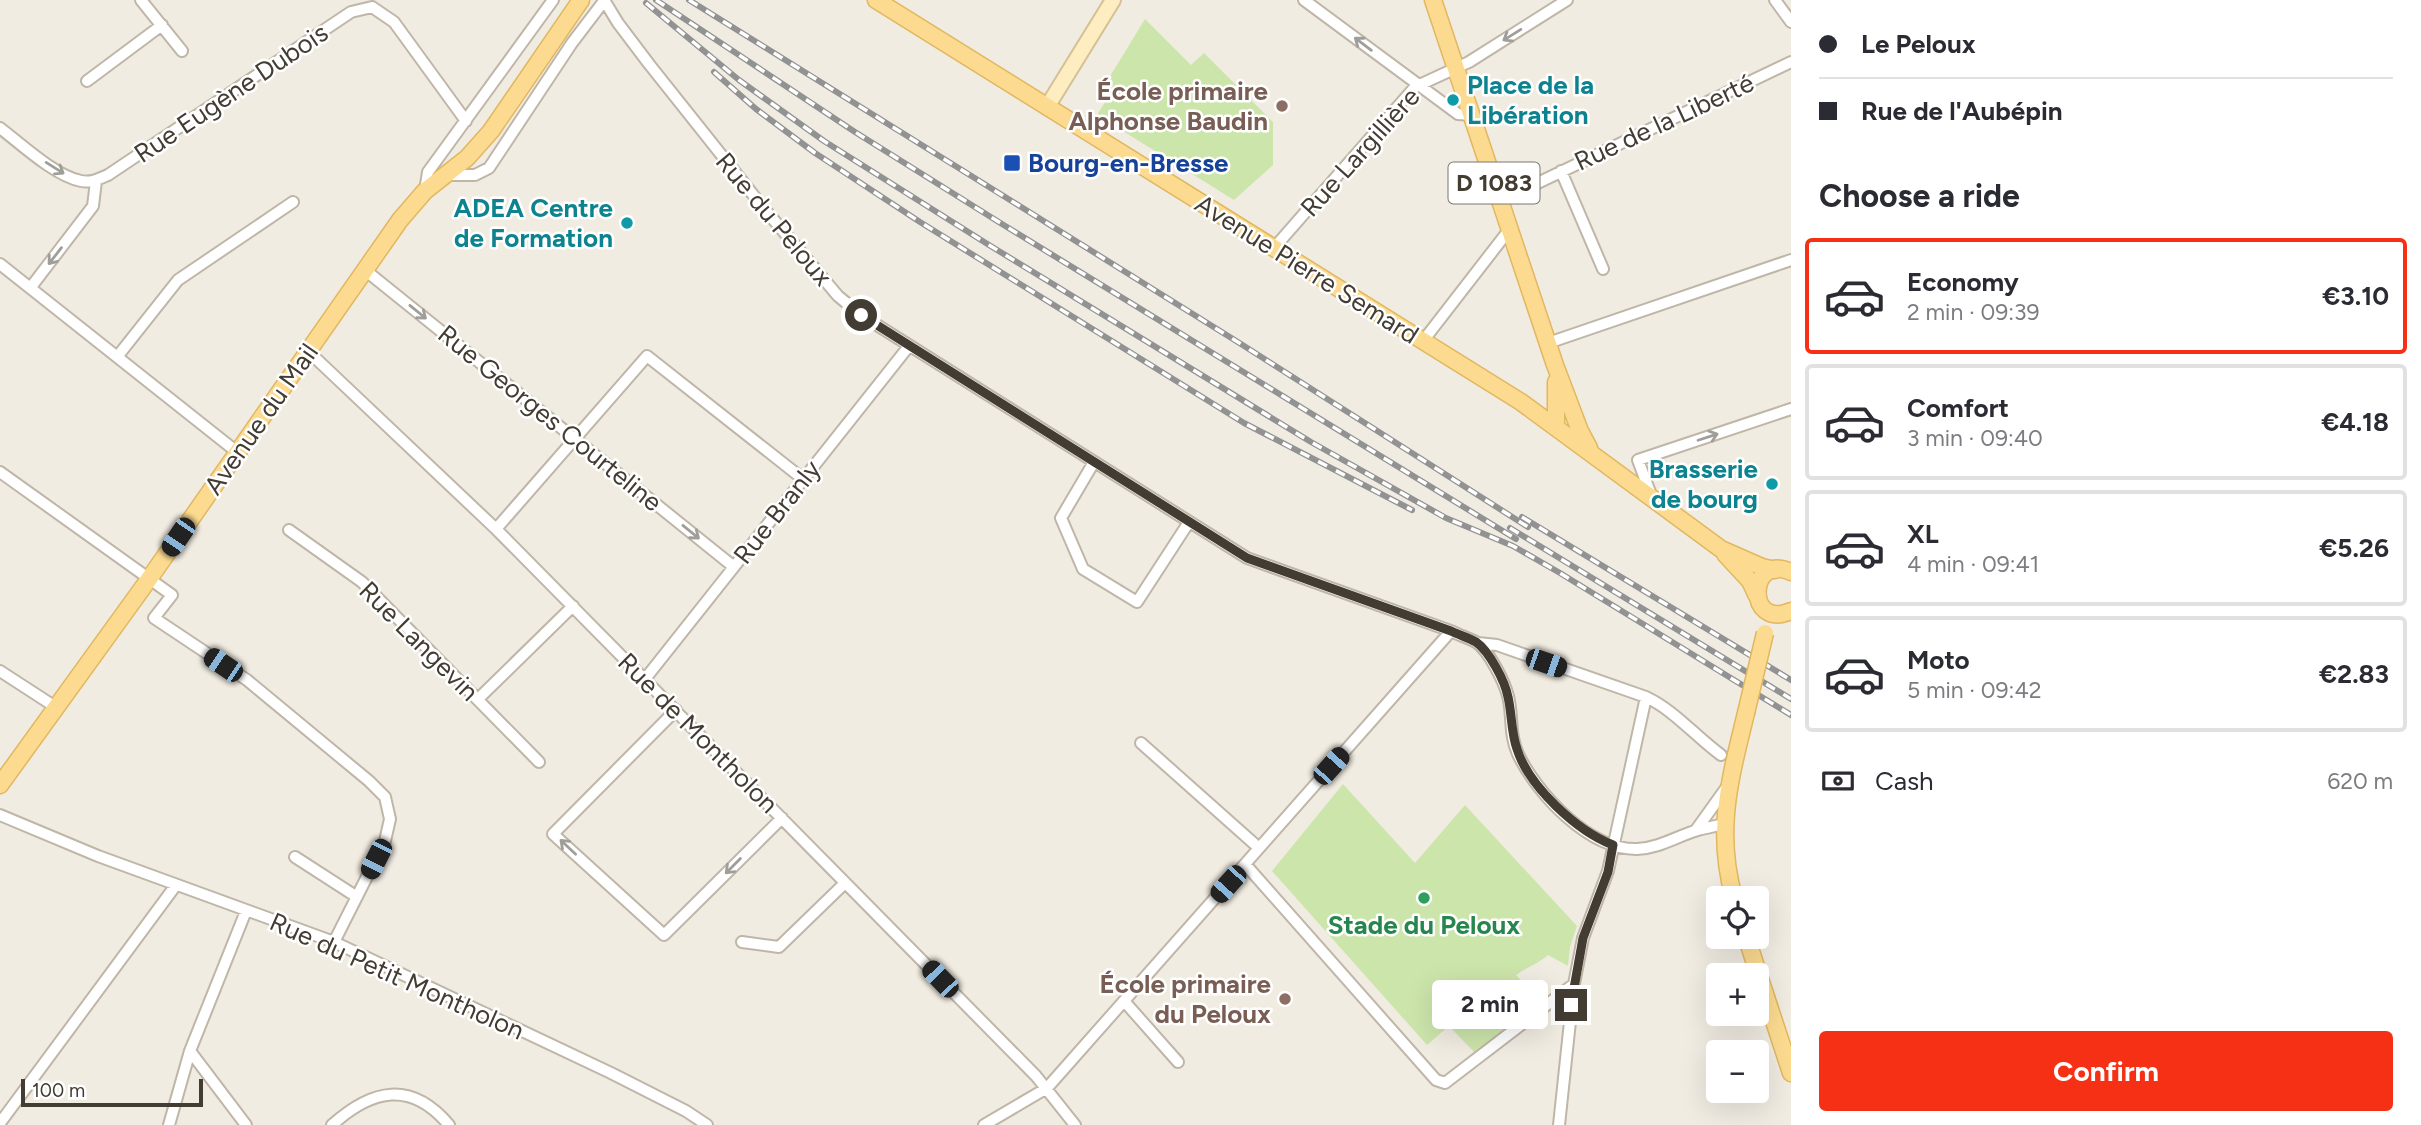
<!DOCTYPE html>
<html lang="en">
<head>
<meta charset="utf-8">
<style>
  :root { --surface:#fff; --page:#f2f2f3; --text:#2b2b33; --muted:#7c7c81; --line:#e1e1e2; --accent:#f63014 }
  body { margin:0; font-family:Figtree,sans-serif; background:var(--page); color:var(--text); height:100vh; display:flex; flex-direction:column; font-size:26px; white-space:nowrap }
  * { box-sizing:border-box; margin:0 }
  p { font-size:23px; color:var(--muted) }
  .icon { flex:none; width:38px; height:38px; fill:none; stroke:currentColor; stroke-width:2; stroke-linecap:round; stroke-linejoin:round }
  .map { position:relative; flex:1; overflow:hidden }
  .details { display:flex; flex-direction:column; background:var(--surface); width:630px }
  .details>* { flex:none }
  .banner { display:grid; align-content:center; height:154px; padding:0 28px; background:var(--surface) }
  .fabs { position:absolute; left:1706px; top:886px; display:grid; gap:14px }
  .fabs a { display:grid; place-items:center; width:63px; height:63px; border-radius:7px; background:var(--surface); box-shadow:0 7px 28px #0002; font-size:35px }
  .scale { position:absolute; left:21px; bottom:18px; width:182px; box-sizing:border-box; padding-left:7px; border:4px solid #423c33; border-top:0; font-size:19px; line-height:24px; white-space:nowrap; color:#423c33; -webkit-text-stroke:5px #fff; paint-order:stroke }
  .end { position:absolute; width:32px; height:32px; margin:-16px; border:9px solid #423c33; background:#fff; box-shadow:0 0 0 4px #fff }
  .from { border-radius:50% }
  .bubble { position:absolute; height:49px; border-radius:7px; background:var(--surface); box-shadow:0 7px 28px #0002; font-size:23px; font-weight:700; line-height:49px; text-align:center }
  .car { position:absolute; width:21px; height:42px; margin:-21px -10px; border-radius:9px; box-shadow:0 0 5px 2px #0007; background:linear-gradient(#222 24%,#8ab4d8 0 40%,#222 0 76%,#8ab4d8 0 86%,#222 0) }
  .banner b { display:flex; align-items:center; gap:24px; height:66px; font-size:26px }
  .banner b+b { border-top:2px solid var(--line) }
  .banner i { width:18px; height:18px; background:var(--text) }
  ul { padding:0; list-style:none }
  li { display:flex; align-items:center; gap:21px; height:116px; margin:0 14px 10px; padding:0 14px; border:4px solid var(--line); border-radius:7px }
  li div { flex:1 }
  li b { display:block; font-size:26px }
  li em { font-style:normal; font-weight:700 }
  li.active { border-color:var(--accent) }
  li>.icon { width:63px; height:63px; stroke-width:1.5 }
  h2 { padding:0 28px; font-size:32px; line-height:84px }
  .pay { display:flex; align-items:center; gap:18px; height:77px; padding:0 28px; font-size:26px }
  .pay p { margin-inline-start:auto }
  .cta { display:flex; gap:14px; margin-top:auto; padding:14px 28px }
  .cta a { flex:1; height:80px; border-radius:7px; background:var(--accent); color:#fff; font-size:28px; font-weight:700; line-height:80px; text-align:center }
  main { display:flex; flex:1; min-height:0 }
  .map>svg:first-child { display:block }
  .green { fill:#cce5ab }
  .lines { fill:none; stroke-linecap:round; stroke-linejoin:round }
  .street-casing { stroke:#bfb6a8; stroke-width:14 }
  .secondary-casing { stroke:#d4c194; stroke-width:18 }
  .primary-casing { stroke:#e1b760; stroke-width:19 }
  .street { stroke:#fff; stroke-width:10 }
  .secondary { stroke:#fdedc0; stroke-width:14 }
  .primary { stroke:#fcdb90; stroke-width:16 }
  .rail-casing { stroke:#929292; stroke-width:6 }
  .rail { stroke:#fff; stroke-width:3.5; stroke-dasharray:10; stroke-linecap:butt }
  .primary-bridge-casing { stroke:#e1b760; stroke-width:19; stroke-linecap:butt }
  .primary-bridge { stroke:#fcdb90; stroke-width:16 }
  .oneway { stroke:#a09e99 }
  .route { stroke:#423c33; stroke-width:9 }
  .culture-dot { fill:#0f9aa8; stroke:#fff; stroke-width:2.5 }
  .education-dot { fill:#8d6e63; stroke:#fff; stroke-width:2.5 }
  .transit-dot { fill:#1a4fb4; stroke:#fff; stroke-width:2.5 }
  .leisure-dot { fill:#2e9e5b; stroke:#fff; stroke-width:2.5 }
  .labels { text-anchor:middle; stroke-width:5; stroke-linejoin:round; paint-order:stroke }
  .shield { fill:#fff; stroke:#7b7670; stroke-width:2 }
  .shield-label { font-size:24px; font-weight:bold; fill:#423c33 }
  .culture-label { font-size:26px; font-weight:bold; fill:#0d838f; stroke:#fff; text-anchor:end }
  .education-label { font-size:26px; font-weight:bold; fill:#785e54; stroke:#fff; text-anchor:end }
  .street-label { font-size:26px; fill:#423c33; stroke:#fff }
  .transit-label { font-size:26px; font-weight:bold; fill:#164399; stroke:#fff; text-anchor:start }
  .leisure-label { font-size:26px; font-weight:bold; fill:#27864d; stroke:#fff }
</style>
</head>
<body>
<main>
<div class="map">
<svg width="1791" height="1125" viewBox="0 0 1791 1125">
  <rect width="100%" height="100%" fill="#f1ece2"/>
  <path class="green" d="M 1145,19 L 1191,65 L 1204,53 L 1273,122 L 1273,165 L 1234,200 L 1097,115 L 1113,89 L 1108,86 L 1111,82 L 1109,78 Z
    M 1343,784 L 1415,863 L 1465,805 L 1577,926 L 1570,947 L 1568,966 L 1548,955 C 1538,964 1527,967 1516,975 L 1541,1003 L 1477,1055 L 1449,1026 L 1427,1045 L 1272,871 Z"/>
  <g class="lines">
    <g class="street-casing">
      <path id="street" d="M 141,0 L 182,51
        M 604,0 L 618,23 L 649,64 L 762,206 L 838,296 L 861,315 L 1247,558 L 1451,631 C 1459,635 1468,638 1476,642 C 1489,651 1504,681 1508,696 C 1513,715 1509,735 1518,754 C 1537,794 1589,850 1637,849 C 1660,848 1677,836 1698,830 C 1706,828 1715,826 1724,824
        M 1304,0 L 1458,114 L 1472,115
        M 1775,0 L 1791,22
        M 87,81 L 162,25
        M 0,128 C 21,144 55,176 81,181 C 91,183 99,179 108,175 L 351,12 L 372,7 L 394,22 L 466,121
        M 1561,171 L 1603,269
        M 447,175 L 475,175 L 489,168 L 572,43 L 604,1
        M 425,191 L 428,172 L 553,0
        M 1500,201 L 1791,62
        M 1274,248 L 1415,87 L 1469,62 L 1567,0
        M 0,264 L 237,452
        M 365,270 L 734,567
        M 31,287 L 93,206 L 96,181
        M 1423,341 L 1509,230
        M 1548,343 L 1791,260
        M 309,352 L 496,529 L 1036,1076 L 1075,1125
        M 117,357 L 178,280 L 293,202
        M 1094,462 L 1061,518 L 1083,569 L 1137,602 L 1189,522
        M 0,472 L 172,595 L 154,618 L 247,680 L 369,781 L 385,797 L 390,819 L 385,841 L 334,942
        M 1651,495 L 1638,460 L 1791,409
        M 496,529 L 647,356 L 803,479
        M 289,530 L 362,582 L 539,762
        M 1478,643 L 1497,645 L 1646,697 C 1674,710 1695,736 1721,755
        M 0,671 L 57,708
        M 645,679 L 909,346
        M 478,699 L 573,606
        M 676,710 L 553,834 L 664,935 L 782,818
        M 1141,743 L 1259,848
        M 0,815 L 98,856 L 334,942 L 611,1073 L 686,1111 L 707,1125
        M 1696,830 L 1729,784
        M 295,857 L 357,897
        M 1245,864 L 1436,1080 L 1445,1083 L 1574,984
        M 742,942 L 779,947 L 845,883
        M 1124,1001 L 1178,1062
        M 190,1051 L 246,1125
        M 0,1123 L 176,885
        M 169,1125 L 190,1051 L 246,911
        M 332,1125 C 372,1089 411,1080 449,1125
        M 984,1125 L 1047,1088 L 1451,631
        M 1559,1125 L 1574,984 L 1583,938 L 1608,871 L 1646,697"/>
    </g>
    <g class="secondary-casing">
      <path id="secondary" d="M 1047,107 L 1113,0"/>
    </g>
    <g class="primary-casing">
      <path id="primary" d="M 876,0 L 1521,402 L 1721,549 L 1762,567 L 1775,570
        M 1433,0 L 1555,365 L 1580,431 L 1589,448
        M 1556,426 L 1556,382
        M 1725,554 L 1750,581 L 1757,596
        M 1791,572 C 1748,552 1745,631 1791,611
        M 0,785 L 149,579 L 400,220 L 425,191 L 467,158 L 491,131 L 581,0
        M 1734,898 C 1715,830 1730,779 1746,713
        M 1746,936 L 1791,1073"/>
    </g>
    <use href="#street" class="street"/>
    <use href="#secondary" class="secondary"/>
    <use href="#primary" class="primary"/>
    <g class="rail-casing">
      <path id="rail" d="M 656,0 L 855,132 L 1002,224 L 1516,539
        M 689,0 L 1241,344 L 1528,527
        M 646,3 L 739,80 L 824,141 L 989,245 L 1311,442 L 1446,518 L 1513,546 L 1560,573 L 1791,715
        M 714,72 L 756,109 L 815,153 L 920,222 L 1244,423 L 1412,510
        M 1522,517 L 1791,680
        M 1510,528 L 1791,699"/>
    </g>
    <use href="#rail" class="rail"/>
    <g class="primary-bridge-casing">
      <path id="primary-bridge" d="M 1746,713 L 1765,633"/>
    </g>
    <use href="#primary-bridge" class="primary-bridge"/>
  </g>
  <defs><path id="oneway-shaft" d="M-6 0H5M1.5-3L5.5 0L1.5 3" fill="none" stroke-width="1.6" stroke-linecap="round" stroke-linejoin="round" transform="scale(1.75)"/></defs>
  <g class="oneway">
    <use href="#oneway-shaft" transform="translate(1512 35) rotate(148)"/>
    <use href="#oneway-shaft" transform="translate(1363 44) rotate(-143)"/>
    <use href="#oneway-shaft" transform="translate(55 168) rotate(32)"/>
    <use href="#oneway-shaft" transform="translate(55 256) rotate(128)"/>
    <use href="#oneway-shaft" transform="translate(418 312) rotate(39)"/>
    <use href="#oneway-shaft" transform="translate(1708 437) rotate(-18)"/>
    <use href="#oneway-shaft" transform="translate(691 532) rotate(39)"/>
    <use href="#oneway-shaft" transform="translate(568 847) rotate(-137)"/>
    <use href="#oneway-shaft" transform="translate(733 866) rotate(135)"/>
  </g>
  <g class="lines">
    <path class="route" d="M 861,315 L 1247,558 L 1451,631 C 1459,635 1469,638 1476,642 C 1489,651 1505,681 1508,697 C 1512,714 1511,732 1517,749 C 1529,787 1577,831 1613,845 L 1608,872 L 1583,938 L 1571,1005"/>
  </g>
  <g class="culture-dot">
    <circle cx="1453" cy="100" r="7"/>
    <circle cx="627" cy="223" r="7"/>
    <circle cx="1772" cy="484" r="7"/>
  </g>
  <g class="education-dot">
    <circle cx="1282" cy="106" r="7"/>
    <circle cx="1285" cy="999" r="7"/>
  </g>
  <rect class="transit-dot" x="1003" y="154" width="18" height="18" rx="3.5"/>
  <circle class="leisure-dot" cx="1424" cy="898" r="7"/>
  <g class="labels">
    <rect class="shield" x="1448.5" y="162.5" width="91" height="41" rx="5"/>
    <g class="shield-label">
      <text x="1494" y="191">D 1083</text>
    </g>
    <g class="culture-label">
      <text x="1467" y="94" text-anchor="start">Place de la<tspan x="1467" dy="30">Libération</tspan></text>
      <text x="613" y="217">ADEA Centre<tspan x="613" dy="30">de Formation</tspan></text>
      <text x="1758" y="478">Brasserie<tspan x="1758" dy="30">de bourg</tspan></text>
    </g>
    <g class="education-label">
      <text x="1268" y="100">École primaire<tspan x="1268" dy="30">Alphonse Baudin</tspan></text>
      <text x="1271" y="993">École primaire<tspan x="1271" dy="30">du Peloux</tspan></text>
    </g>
    <g class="street-label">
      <text transform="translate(231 93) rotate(-34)" y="9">Rue Eugène Dubois</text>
      <text transform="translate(1664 122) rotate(-25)" y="9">Rue de la Liberté</text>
      <text transform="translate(1360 152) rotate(-48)" y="9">Rue Largillière</text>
      <text transform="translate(774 219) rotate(50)" y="9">Rue du Peloux</text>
      <text transform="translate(1307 269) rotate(32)" y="9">Avenue Pierre Semard</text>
      <text transform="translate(550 418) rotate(39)" y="9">Rue Georges Courteline</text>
      <text transform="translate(261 419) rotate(-55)" y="9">Avenue du Mail</text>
      <text transform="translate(777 512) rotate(-52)" y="9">Rue Branly</text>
      <text transform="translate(419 641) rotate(45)" y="9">Rue Langevin</text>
      <text transform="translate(698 733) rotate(45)" y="9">Rue de Montholon</text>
      <text transform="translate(397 976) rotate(24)" y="9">Rue du Petit Montholon</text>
    </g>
    <g class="transit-label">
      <text x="1028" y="172">Bourg-en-Bresse</text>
    </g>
    <g class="leisure-label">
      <text x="1424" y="934">Stade du Peloux</text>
    </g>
  </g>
</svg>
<div class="fabs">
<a><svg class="icon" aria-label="locate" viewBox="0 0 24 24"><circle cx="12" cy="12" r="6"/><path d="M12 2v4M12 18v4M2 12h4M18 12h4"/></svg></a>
<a>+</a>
<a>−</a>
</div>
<div class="scale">100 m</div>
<i class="end from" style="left:861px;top:315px"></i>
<i class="end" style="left:1571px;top:1005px"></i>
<div class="bubble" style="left:1432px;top:980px;width:116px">2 min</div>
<i class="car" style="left:178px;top:537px;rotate:214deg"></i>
<i class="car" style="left:1546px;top:663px;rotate:109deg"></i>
<i class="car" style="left:223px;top:665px;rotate:304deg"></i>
<i class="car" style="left:1331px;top:766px;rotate:42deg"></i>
<i class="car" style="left:376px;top:859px;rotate:207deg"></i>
<i class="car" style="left:1228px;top:884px;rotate:222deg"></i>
<i class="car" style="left:940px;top:979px;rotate:316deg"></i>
</div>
<section class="details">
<div class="banner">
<b><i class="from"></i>Le Peloux</b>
<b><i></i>Rue de l'Aubépin</b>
</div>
<h2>Choose a ride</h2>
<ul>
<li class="active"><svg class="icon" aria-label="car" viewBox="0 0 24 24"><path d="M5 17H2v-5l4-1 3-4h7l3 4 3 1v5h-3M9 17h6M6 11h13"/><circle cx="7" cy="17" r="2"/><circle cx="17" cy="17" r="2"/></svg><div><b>Economy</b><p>2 min · 09:39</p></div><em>€3.10</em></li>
<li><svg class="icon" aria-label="car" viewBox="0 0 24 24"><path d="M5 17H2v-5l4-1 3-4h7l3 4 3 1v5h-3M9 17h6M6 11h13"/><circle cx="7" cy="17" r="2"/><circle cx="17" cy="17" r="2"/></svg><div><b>Comfort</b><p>3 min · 09:40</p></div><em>€4.18</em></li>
<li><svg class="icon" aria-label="car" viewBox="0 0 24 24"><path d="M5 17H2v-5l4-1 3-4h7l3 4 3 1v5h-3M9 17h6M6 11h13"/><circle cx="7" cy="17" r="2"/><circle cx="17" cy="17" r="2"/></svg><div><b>XL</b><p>4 min · 09:41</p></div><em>€5.26</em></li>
<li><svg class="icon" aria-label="car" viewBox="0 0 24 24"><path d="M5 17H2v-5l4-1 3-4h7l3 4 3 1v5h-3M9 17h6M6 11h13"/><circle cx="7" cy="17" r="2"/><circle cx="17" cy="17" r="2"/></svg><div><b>Moto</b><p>5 min · 09:42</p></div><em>€2.83</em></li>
</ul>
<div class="pay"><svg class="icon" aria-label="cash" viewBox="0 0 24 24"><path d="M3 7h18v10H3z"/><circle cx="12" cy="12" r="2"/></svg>Cash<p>620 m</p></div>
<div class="cta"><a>Confirm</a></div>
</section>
</main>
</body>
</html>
